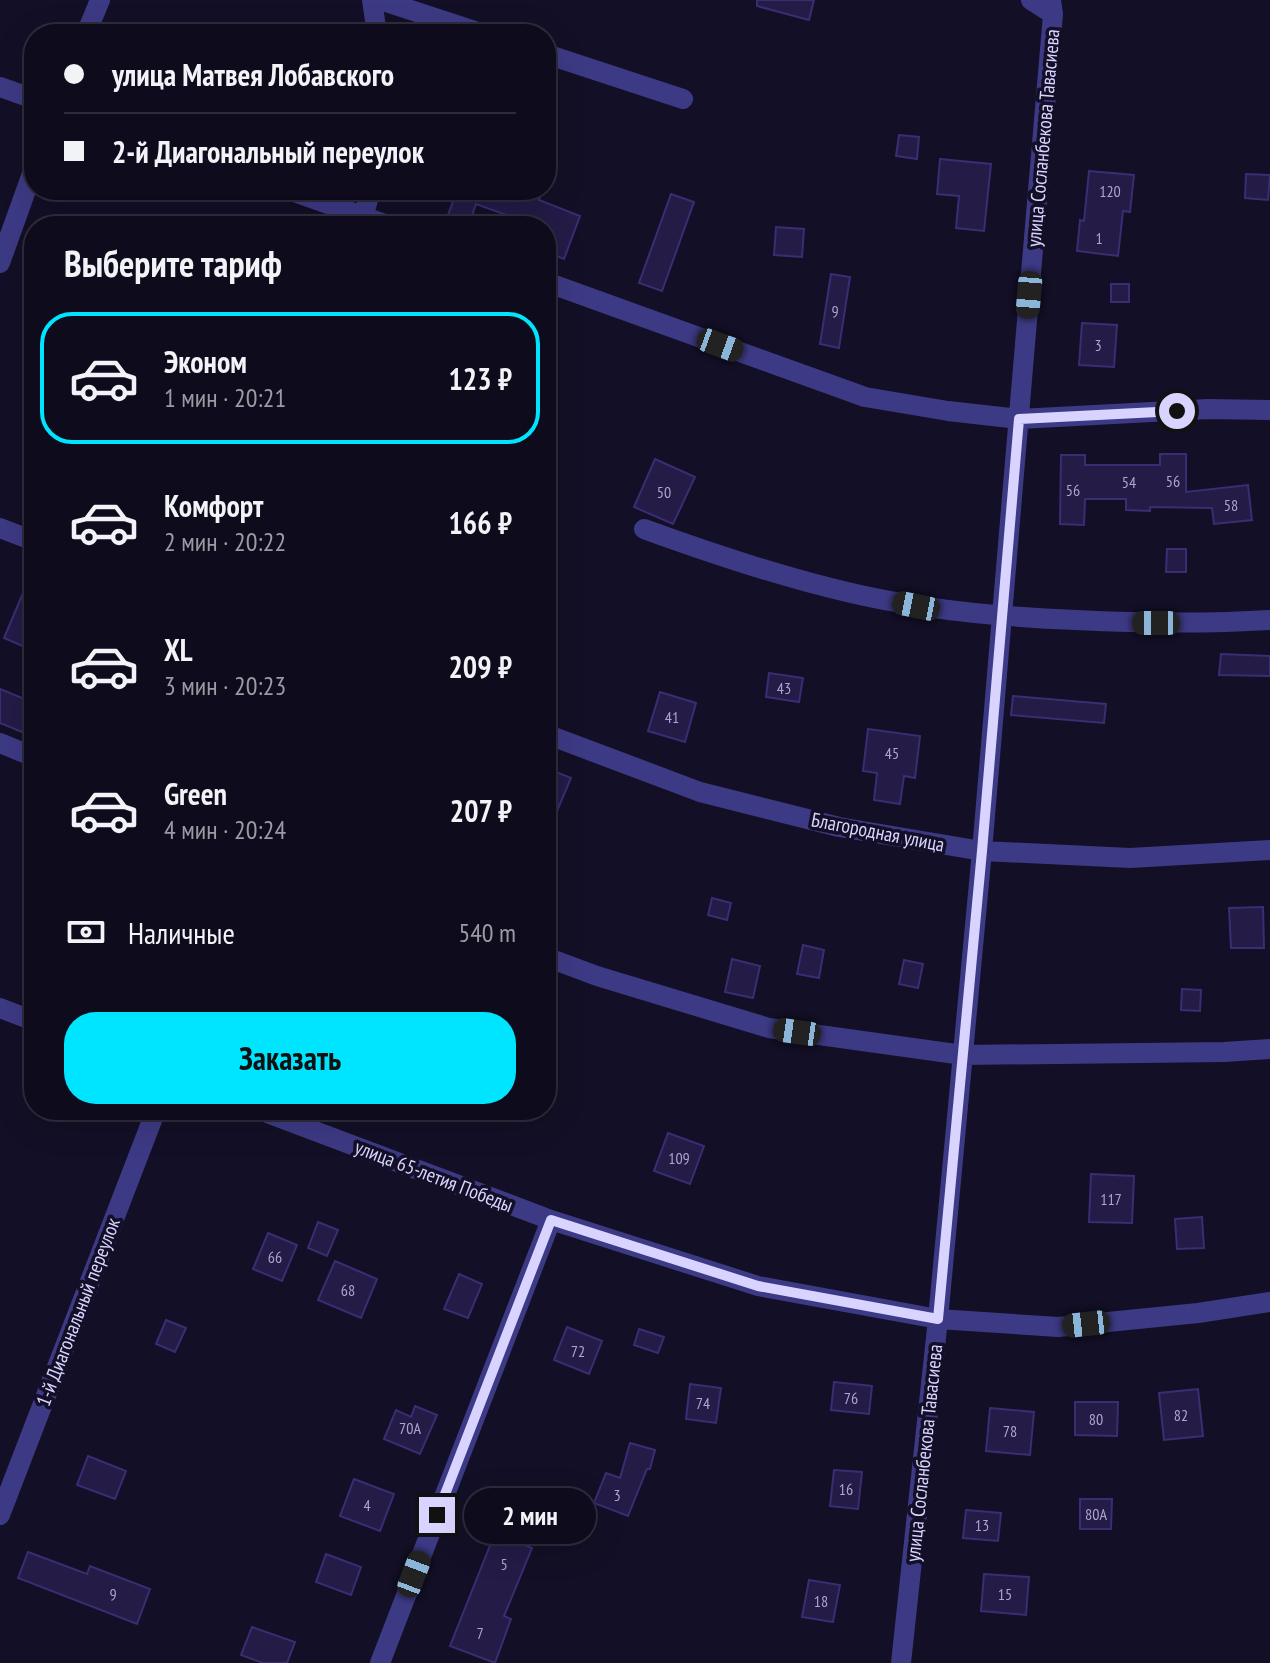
<!DOCTYPE html>
<html lang="ru">
<head>
<meta charset="utf-8">
<style>
  :root { --surface:#0e0b1c; --page:#171425; --text:#f1f3f6; --muted:#9b9ba3; --line:#2e2b3b; --accent:#00e5ff }
  body { margin:0; font-family:"PT Sans Narrow",sans-serif; background:var(--page); color:var(--text); height:100vh; display:flex; flex-direction:column; font-size:30px; white-space:nowrap }
  * { box-sizing:border-box; margin:0 }
  p { font-size:26px; color:var(--muted) }
  .icon { flex:none; width:44px; height:44px; fill:none; stroke:currentColor; stroke-width:2; stroke-linecap:round; stroke-linejoin:round }
  .map { position:relative; flex:1; overflow:hidden }
  .sheet { position:absolute; left:24px; top:216px; width:532px; height:904px; display:flex; flex-direction:column; background:var(--surface); border-radius:32px; box-shadow:0 8px 32px #0002,0 0 0 2px var(--line) }
  .sheet>* { flex:none }
  .banner { position:absolute; left:24px; top:24px; width:532px; height:176px; border-radius:32px; box-shadow:0 8px 32px #0002,0 0 0 2px var(--line); display:grid; align-content:center; height:176px; padding:0 40px; background:var(--surface) }
  .end { position:absolute; width:36px; height:36px; margin:-18px; border:10px solid #d9d4ff; background:#111; box-shadow:0 0 0 4px #111 }
  .from { border-radius:50% }
  .bubble { position:absolute; height:56px; border-radius:28px; background:var(--surface); box-shadow:0 8px 32px #0002,0 0 0 2px var(--line); font-size:26px; font-weight:700; line-height:56px; text-align:center }
  .car { position:absolute; width:24px; height:48px; margin:-24px -12px; border-radius:10px; box-shadow:0 0 6px 2px #0007; background:linear-gradient(#222 24%,#8ab4d8 0 40%,#222 0 76%,#8ab4d8 0 86%,#222 0) }
  .banner b { display:flex; align-items:center; gap:28px; height:76px; font-size:30px }
  .banner b+b { border-top:2px solid var(--line) }
  .banner i { width:20px; height:20px; background:var(--text) }
  ul { padding:0; list-style:none }
  li { display:flex; align-items:center; gap:24px; height:132px; margin:0 16px 12px; padding:0 24px; border:4px solid transparent; border-radius:32px }
  li div { flex:1 }
  li b { display:block; font-size:30px }
  li em { font-style:normal; font-weight:700 }
  li.current { border-color:var(--accent) }
  li>.icon { width:72px; height:72px; stroke-width:1.5 }
  h2 { padding:0 40px; font-size:36px; line-height:96px }
  .pay { display:flex; align-items:center; gap:20px; height:88px; padding:0 40px; font-size:30px }
  .pay p { margin-inline-start:auto }
  .primary-button { display:flex; gap:16px; margin-top:auto; padding:16px 40px }
  .primary-button a { flex:1; height:92px; border-radius:32px; background:var(--accent); color:#111; font-size:32px; font-weight:700; line-height:92px; text-align:center }
  .map>svg:first-child { display:block }
  .building { fill:#241b47; stroke:#3b2d73; stroke-width:2 }
  .lines { fill:none; stroke-linecap:round; stroke-linejoin:round }
  .minor { stroke:#3d3a85; stroke-width:20 }
  .route { stroke:#d9d4ff; stroke-width:10 }
  .labels { text-anchor:middle; stroke-width:7; stroke-linejoin:round; paint-order:stroke }
  .number-label { font-size:16px; fill:#aca6d1 }
  .street-label { font-size:20px; fill:#d9d4ff; stroke:#130f26 }
</style>
</head>
<body>
<div class="map">
<svg width="1270" height="1663" viewBox="0 0 1270 1663">
  <rect width="100%" height="100%" fill="#130f26"/>
  <path class="building" d="M 757,0 L 814,0 L 809,20 L 757,6 Z
    M 899,135 L 919,137 L 917,159 L 896,156 Z
    M 940,159 L 991,164 L 984,231 L 956,228 L 959,196 L 937,194 Z
    M 1089,171 L 1134,175 L 1130,212 L 1123,211 L 1118,256 L 1077,251 L 1080,220 L 1084,221 Z
    M 1246,174 L 1270,175 L 1268,200 L 1245,198 Z
    M 445,190 L 542,190 L 539,200 L 580,216 L 564,259 L 546,252 L 553,232 L 546,229 L 546,226 L 537,226 L 476,204 L 469,224 L 448,215 L 455,196 L 445,192 Z
    M 671,194 L 694,202 L 662,291 L 639,283 Z
    M 776,227 L 804,229 L 802,257 L 774,255 Z
    M 831,274 L 850,277 L 839,348 L 820,344 Z
    M 1111,284 L 1129,284 L 1129,302 L 1111,302 Z
    M 1082,323 L 1117,325 L 1114,367 L 1079,365 Z
    M 1160,454 L 1186,454 L 1186,492 L 1248,485 L 1252,520 L 1214,524 L 1212,508 L 1150,507 L 1150,511 L 1126,510 L 1126,499 L 1085,499 L 1084,525 L 1060,524 L 1061,455 L 1085,455 L 1085,465 L 1160,465 Z
    M 655,459 L 695,477 L 673,524 L 634,507 Z
    M 1167,549 L 1186,549 L 1186,572 L 1166,572 Z
    M 34,567 L 34,651 L 4,638 Z
    M 1221,654 L 1270,656 L 1270,676 L 1219,675 Z
    M 769,673 L 803,678 L 799,702 L 766,697 Z
    M 0,689 L 34,703 L 34,737 L 0,723 Z
    M 660,692 L 696,703 L 685,742 L 648,731 Z
    M 1013,696 L 1106,704 L 1104,723 L 1011,715 Z
    M 868,729 L 920,736 L 915,778 L 904,776 L 900,804 L 874,800 L 877,773 L 863,771 Z
    M 551,770 L 571,778 L 546,837 L 546,782 Z
    M 712,898 L 731,903 L 727,920 L 708,915 Z
    M 1263,907 L 1264,948 L 1231,948 L 1229,908 Z
    M 803,945 L 824,950 L 819,978 L 797,974 Z
    M 732,959 L 760,966 L 753,998 L 725,992 Z
    M 904,960 L 923,964 L 918,988 L 899,984 Z
    M 1182,989 L 1201,990 L 1200,1011 L 1181,1010 Z
    M 668,1133 L 704,1146 L 690,1184 L 654,1171 Z
    M 1091,1174 L 1134,1176 L 1132,1223 L 1089,1222 Z
    M 1202,1217 L 1204,1248 L 1177,1249 L 1175,1219 Z
    M 318,1222 L 338,1230 L 327,1256 L 308,1248 Z
    M 268,1233 L 297,1245 L 282,1281 L 253,1269 Z
    M 335,1261 L 377,1279 L 361,1318 L 318,1300 Z
    M 459,1274 L 482,1284 L 468,1318 L 444,1309 Z
    M 166,1320 L 186,1328 L 175,1352 L 156,1344 Z
    M 567,1327 L 602,1341 L 589,1374 L 554,1360 Z
    M 639,1329 L 664,1337 L 658,1353 L 634,1345 Z
    M 834,1382 L 872,1386 L 869,1414 L 831,1410 Z
    M 690,1384 L 721,1388 L 716,1423 L 686,1419 Z
    M 1198,1389 L 1203,1436 L 1164,1440 L 1159,1393 Z
    M 1075,1402 L 1118,1402 L 1117,1436 L 1075,1435 Z
    M 415,1406 L 437,1415 L 420,1454 L 384,1439 L 396,1410 L 411,1417 Z
    M 990,1408 L 1034,1412 L 1030,1455 L 986,1451 Z
    M 630,1443 L 655,1450 L 650,1469 L 647,1469 L 628,1516 L 594,1503 L 606,1473 L 620,1478 Z
    M 88,1456 L 126,1471 L 115,1499 L 77,1485 Z
    M 834,1470 L 862,1472 L 858,1509 L 830,1506 Z
    M 354,1479 L 394,1494 L 380,1531 L 340,1516 Z
    M 1080,1499 L 1112,1499 L 1111,1529 L 1080,1529 Z
    M 966,1510 L 1001,1513 L 998,1541 L 963,1538 Z
    M 495,1533 L 532,1548 L 504,1616 L 511,1619 L 495,1663 L 450,1646 Z
    M 28,1552 L 87,1574 L 90,1566 L 150,1589 L 137,1624 L 18,1578 Z
    M 326,1554 L 361,1567 L 351,1595 L 316,1582 Z
    M 984,1574 L 1029,1577 L 1026,1615 L 981,1611 Z
    M 809,1580 L 840,1585 L 833,1622 L 802,1617 Z
    M 252,1627 L 295,1642 L 287,1663 L 263,1663 L 241,1655 Z"/>
  <g class="lines">
    <path class="minor" d="M 372,0 L 377,34
      M 380,0 L 484,34
      M 1031,0 L 1053,14
      M 86,34 L 100,0
      M 546,54 L 683,99
      M 0,87 L 34,99
      M 289,190 L 390,226
      M 363,217 L 371,190
      M 0,263 L 34,168
      M 546,282 L 865,397 L 948,411 L 1019,419 L 1208,409 L 1270,410
      M 0,528 L 34,541
      M 644,529 C 710,553 778,576 847,592 C 922,610 999,617 1076,620 C 1140,623 1205,624 1270,620
      M 546,734 L 700,792 L 839,827 L 982,851 L 1130,858 L 1270,850
      M 0,743 L 34,757
      M 546,957 L 597,976 L 769,1028 L 963,1055 L 1224,1052 L 1270,1049
      M 0,1008 L 34,1021
      M 259,1110 L 551,1220 L 758,1286 L 938,1319 L 1058,1327 L 1198,1313 L 1270,1302
      M 0,1515 L 156,1110
      M 380,1663 L 551,1220
      M 901,1663 L 938,1319 L 982,851 L 1053,14 L 1051,0"/>
  </g>
  <g class="lines">
    <path class="route" d="M 437,1515 L 551,1220 L 758,1286 L 938,1319 L 982,851 L 1019,419 L 1177,411"/>
  </g>
  <g class="labels">
    <g class="number-label">
      <text x="1110" y="197">120</text>
      <text x="1099" y="244">1</text>
      <text x="835" y="317">9</text>
      <text x="1098" y="351">3</text>
      <text x="1173" y="487">56</text>
      <text x="1129" y="488">54</text>
      <text x="1073" y="496">56</text>
      <text x="664" y="498">50</text>
      <text x="1231" y="511">58</text>
      <text x="784" y="694">43</text>
      <text x="672" y="723">41</text>
      <text x="892" y="759">45</text>
      <text x="679" y="1164">109</text>
      <text x="1111" y="1205">117</text>
      <text x="275" y="1263">66</text>
      <text x="348" y="1296">68</text>
      <text x="578" y="1357">72</text>
      <text x="851" y="1404">76</text>
      <text x="703" y="1409">74</text>
      <text x="1181" y="1421">82</text>
      <text x="1096" y="1425">80</text>
      <text x="410" y="1434">70А</text>
      <text x="1010" y="1437">78</text>
      <text x="846" y="1495">16</text>
      <text x="617" y="1501">3</text>
      <text x="367" y="1511">4</text>
      <text x="1096" y="1520">80А</text>
      <text x="982" y="1531">13</text>
      <text x="504" y="1570">5</text>
      <text x="113" y="1600">9</text>
      <text x="1005" y="1600">15</text>
      <text x="821" y="1607">18</text>
      <text x="480" y="1639">7</text>
    </g>
    <g class="street-label">
      <text transform="translate(1043 138) rotate(-85)" y="7">улица Сосланбекова Тавасиева</text>
      <text transform="translate(878 832) rotate(11)" y="7">Благородная улица</text>
      <text transform="translate(434 1176) rotate(21)" y="7">улица 65-летия Победы</text>
      <text transform="translate(78 1312) rotate(-69)" y="7">1-й Диагональный переулок</text>
      <text transform="translate(924 1453) rotate(-84)" y="7">улица Сосланбекова Тавасиева</text>
    </g>
  </g>
</svg>
<i class="end from" style="left:1177px;top:411px"></i>
<i class="end" style="left:437px;top:1515px"></i>
<div class="bubble" style="left:464px;top:1488px;width:132px">2 мин</div>
<i class="car" style="left:1029px;top:295px;rotate:185deg"></i>
<i class="car" style="left:720px;top:345px;rotate:110deg"></i>
<i class="car" style="left:916px;top:606px;rotate:281deg"></i>
<i class="car" style="left:1156px;top:623px;rotate:270deg"></i>
<i class="car" style="left:797px;top:1032px;rotate:278deg"></i>
<i class="car" style="left:1086px;top:1324px;rotate:264deg"></i>
<i class="car" style="left:414px;top:1574px;rotate:21deg"></i>
<div class="banner">
<b><i class="from"></i>улица Матвея Лобавского</b>
<b><i></i>2-й Диагональный переулок</b>
</div>
<section class="sheet">
<h2>Выберите тариф</h2>
<ul>
<li class="current"><svg class="icon" aria-label="car" viewBox="0 0 24 24"><path d="M5 17H2v-5l4-1 3-4h7l3 4 3 1v5h-3M9 17h6M6 11h13"/><circle cx="7" cy="17" r="2"/><circle cx="17" cy="17" r="2"/></svg><div><b>Эконом</b><p>1 мин · 20:21</p></div><em>123 ₽</em></li>
<li><svg class="icon" aria-label="car" viewBox="0 0 24 24"><path d="M5 17H2v-5l4-1 3-4h7l3 4 3 1v5h-3M9 17h6M6 11h13"/><circle cx="7" cy="17" r="2"/><circle cx="17" cy="17" r="2"/></svg><div><b>Комфорт</b><p>2 мин · 20:22</p></div><em>166 ₽</em></li>
<li><svg class="icon" aria-label="car" viewBox="0 0 24 24"><path d="M5 17H2v-5l4-1 3-4h7l3 4 3 1v5h-3M9 17h6M6 11h13"/><circle cx="7" cy="17" r="2"/><circle cx="17" cy="17" r="2"/></svg><div><b>XL</b><p>3 мин · 20:23</p></div><em>209 ₽</em></li>
<li><svg class="icon" aria-label="car" viewBox="0 0 24 24"><path d="M5 17H2v-5l4-1 3-4h7l3 4 3 1v5h-3M9 17h6M6 11h13"/><circle cx="7" cy="17" r="2"/><circle cx="17" cy="17" r="2"/></svg><div><b>Green</b><p>4 мин · 20:24</p></div><em>207 ₽</em></li>
</ul>
<div class="pay"><svg class="icon" aria-label="cash" viewBox="0 0 24 24"><path d="M3 7h18v10H3z"/><circle cx="12" cy="12" r="2"/></svg>Наличные<p>540 m</p></div>
<div class="primary-button"><a>Заказать</a></div>
</section>
</div>
</body>
</html>
